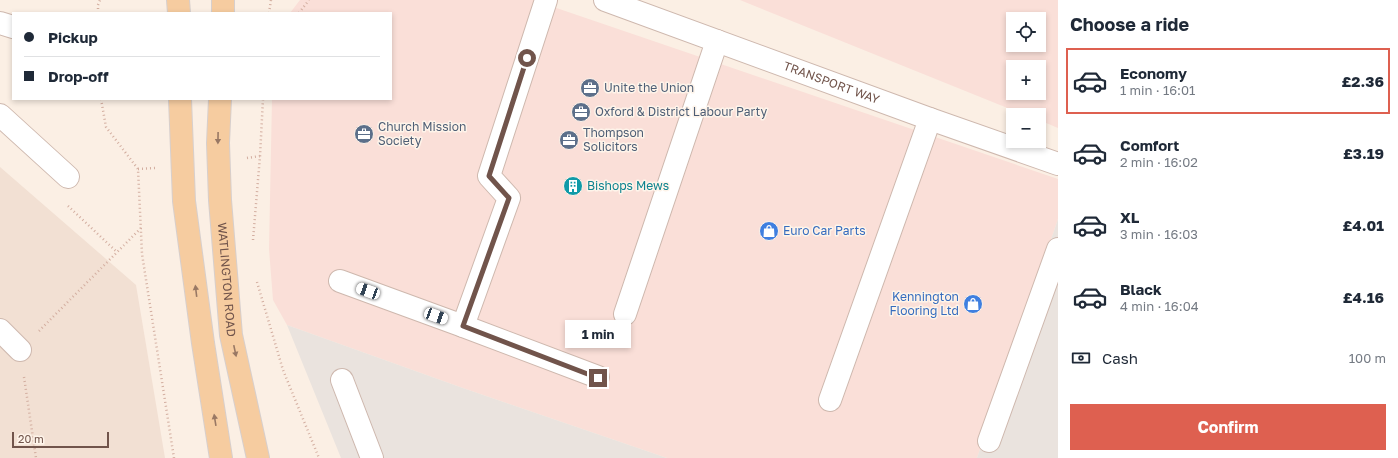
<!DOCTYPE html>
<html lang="en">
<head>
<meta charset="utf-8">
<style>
  :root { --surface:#fff; --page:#f6f6f7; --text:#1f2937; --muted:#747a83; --line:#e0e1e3; --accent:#de6050 }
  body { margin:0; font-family:"Golos Text",sans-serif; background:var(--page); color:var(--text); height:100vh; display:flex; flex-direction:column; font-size:15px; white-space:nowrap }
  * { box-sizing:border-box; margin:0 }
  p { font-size:13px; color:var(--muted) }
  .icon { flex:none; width:22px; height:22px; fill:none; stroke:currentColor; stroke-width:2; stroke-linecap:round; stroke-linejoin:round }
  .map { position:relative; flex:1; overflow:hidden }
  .details { display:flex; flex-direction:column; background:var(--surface); width:340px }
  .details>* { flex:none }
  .guide { position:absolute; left:12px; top:12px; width:380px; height:88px; border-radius:0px; box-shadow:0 2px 6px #0003; display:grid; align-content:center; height:88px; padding:0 12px; background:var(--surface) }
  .fabs { position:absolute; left:1006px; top:12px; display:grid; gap:8px }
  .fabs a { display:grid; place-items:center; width:40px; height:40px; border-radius:0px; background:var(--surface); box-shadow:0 2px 6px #0003; font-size:20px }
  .scale { position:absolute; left:12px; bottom:10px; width:97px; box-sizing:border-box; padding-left:4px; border:2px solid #71544b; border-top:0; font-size:11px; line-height:14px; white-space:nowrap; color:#71544b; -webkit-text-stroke:3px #fef4ea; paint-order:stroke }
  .end { position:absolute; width:18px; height:18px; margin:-9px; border:5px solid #71544b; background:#fff; box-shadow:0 0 0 2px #fff }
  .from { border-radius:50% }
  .bubble { position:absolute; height:28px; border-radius:0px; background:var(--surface); box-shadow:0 2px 6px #0003; font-size:13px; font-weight:700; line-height:28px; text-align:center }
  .car { position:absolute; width:12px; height:24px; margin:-12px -6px; border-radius:5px; box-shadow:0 0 3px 1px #0007; background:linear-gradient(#fff 24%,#345 0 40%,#fff 0 76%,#345 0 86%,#fff 0) }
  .guide b { display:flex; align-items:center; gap:14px; height:38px; font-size:15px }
  .guide b+b { border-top:1px solid var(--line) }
  .guide i { width:10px; height:10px; background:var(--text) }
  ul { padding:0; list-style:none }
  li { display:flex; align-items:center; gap:12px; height:66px; margin:0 8px 6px; padding:0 4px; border:2px solid transparent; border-radius:0px }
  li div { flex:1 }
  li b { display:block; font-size:15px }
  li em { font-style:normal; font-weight:700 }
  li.current { border-color:var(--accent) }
  li>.icon { width:36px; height:36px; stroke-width:1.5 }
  h2 { padding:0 12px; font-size:18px; line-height:48px }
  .pay { display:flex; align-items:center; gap:10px; height:44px; padding:0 12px; font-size:15px }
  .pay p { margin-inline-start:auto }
  .button { display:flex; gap:8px; margin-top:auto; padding:8px 12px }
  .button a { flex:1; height:46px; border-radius:0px; background:var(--accent); color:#fff; font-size:16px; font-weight:700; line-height:46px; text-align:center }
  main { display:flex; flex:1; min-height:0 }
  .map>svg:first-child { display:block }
  .residential { fill:#f2e0d3 }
  .commercial { fill:#fadfd8; fill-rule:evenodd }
  .industrial { fill:#eae3de }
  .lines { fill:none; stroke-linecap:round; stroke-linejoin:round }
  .minor-casing { stroke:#ceb8ae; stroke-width:24 }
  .major-casing { stroke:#d7cfcd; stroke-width:24 }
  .path { stroke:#d3aea0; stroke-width:2.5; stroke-dasharray:1 3; stroke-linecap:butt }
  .minor { stroke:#fff; stroke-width:22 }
  .major { stroke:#f6cca0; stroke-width:22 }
  .oneway { fill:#997864 }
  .route { stroke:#71544b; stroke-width:5 }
  .labels { text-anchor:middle; stroke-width:3; stroke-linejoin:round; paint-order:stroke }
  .street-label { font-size:12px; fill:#71544b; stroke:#fef4ea }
  .service-label { font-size:12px; fill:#4e5e75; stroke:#fef4ea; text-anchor:start }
  .culture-label { font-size:12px; fill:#0d838f; stroke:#fef4ea; text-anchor:start }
  .shop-label { font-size:12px; fill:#366cbe; stroke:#fef4ea; text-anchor:start }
</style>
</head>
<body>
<main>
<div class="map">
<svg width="1058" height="458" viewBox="0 0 1058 458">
  <rect width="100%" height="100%" fill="#fbefe4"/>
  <path class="residential" d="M 0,167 L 136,285 L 165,458 L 0,458 Z"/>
  <path class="commercial" d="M 300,0 L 533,0 L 1058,179 L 1058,219 L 977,458 L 667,458 L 460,387 L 287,325 L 273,300 L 269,249 L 272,99 L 391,99 L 391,13 L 290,13 Z
    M 740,0 L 1058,0 L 1058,128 L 1039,120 L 1039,115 L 1025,115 ZM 1013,19 L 1039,19 L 1039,45 L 1013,45 ZM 1013,67 L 1039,67 L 1039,93 L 1013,93 Z"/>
  <path class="industrial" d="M 1058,219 L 1058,458 L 977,458 Z
    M 287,325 L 460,387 L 667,458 L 341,458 Z"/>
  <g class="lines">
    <g class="minor-casing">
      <g id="minor">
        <path id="s1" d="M 605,0 L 930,119 L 1058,164"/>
        <path d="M 0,23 L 13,27"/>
        <path d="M 0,115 L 68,177"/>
        <path d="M 340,281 L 463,326 L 509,198 L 489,176 L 546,0"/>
        <path d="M 625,314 L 717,41"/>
        <path d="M 463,326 L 598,377"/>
        <path d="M 0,330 L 20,350"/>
        <path d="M 342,380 L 372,458"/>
        <path d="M 830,400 L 930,119"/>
        <path d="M 989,441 L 1058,249"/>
      </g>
    </g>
    <g class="major-casing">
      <g id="major">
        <path d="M 178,0 L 179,13"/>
        <path d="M 223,13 L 223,0"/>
        <path d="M 180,99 L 184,201 L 203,343 L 221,458"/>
        <path id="s2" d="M 220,99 L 218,143 L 220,200 L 231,335 L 258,458"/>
      </g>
    </g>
    <path class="path" d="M 98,13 L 98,5 L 100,0
      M 269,13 L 271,0
      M 299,13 L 309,0
      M 101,99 L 106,127 L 138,169 L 142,254 L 174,458
      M 247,158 L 260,156
      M 138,169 L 155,168
      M 68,206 L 117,252
      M 253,240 L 260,156 L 263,99
      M 257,282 L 283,370 L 319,458
      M 39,331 L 141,228
      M 24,377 L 36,458"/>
    <use href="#minor" class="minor"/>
    <use href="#major" class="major"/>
  </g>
  <defs><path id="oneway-solid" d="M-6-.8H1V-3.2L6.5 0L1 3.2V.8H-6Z"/></defs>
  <g class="oneway">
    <use href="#oneway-solid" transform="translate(218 138) rotate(91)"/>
    <use href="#oneway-solid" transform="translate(196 291) rotate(-97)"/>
    <use href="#oneway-solid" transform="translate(235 351) rotate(78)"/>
    <use href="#oneway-solid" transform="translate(215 420) rotate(-99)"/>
  </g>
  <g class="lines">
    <path class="route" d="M 527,58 L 489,176 L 509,198 L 463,326 L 598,378"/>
  </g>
  <defs>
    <g id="office-disc" transform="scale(1)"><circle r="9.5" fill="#5c6f8a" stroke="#fef4ea"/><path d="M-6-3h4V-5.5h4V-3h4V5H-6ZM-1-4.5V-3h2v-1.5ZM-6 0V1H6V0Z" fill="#fff"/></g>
    <g id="building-disc" transform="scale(1)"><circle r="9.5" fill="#0f9aa8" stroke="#fef4ea"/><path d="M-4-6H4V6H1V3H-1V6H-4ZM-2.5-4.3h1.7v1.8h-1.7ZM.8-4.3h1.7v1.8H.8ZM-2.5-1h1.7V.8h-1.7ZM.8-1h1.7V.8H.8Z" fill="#fff"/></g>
    <g id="shop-disc" transform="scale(1)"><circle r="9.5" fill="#3f7fe0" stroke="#fef4ea"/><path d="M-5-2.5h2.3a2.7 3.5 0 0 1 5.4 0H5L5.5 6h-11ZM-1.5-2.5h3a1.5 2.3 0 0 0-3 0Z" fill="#fff"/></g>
  </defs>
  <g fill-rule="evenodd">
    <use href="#office-disc" x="590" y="88"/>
    <use href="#office-disc" x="581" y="112"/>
    <use href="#office-disc" x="364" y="134"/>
    <use href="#office-disc" x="569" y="140"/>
    <use href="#building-disc" x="573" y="186"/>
    <use href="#shop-disc" x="769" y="231"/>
    <use href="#shop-disc" x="973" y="304"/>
  </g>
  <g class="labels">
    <g class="street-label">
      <text dy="4" stroke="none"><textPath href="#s1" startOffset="241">TRANSPORT WAY</textPath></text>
      <text dy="4" stroke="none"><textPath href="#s2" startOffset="181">WATLINGTON ROAD</textPath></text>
    </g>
    <g class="service-label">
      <text x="604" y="92">Unite the Union</text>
      <text x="595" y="116">Oxford &amp; District Labour Party</text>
      <text x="378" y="131">Church Mission<tspan x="378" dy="14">Society</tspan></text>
      <text x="583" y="137">Thompson<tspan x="583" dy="14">Solicitors</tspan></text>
    </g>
    <g class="culture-label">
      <text x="587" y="190">Bishops Mews</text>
    </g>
    <g class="shop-label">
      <text x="783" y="235">Euro Car Parts</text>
      <text x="959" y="301" text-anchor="end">Kennington<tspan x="959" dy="14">Flooring Ltd</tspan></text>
    </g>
  </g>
</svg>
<div class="fabs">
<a><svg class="icon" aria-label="locate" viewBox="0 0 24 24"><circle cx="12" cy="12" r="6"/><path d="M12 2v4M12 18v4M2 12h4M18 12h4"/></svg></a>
<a>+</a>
<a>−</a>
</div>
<div class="scale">20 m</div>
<i class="end from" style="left:527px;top:58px"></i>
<i class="end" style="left:598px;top:378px"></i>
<div class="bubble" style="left:565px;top:320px;width:66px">1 min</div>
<i class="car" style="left:368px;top:291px;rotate:290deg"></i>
<i class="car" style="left:436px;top:316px;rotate:110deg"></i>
<div class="guide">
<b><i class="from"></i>Pickup</b>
<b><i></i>Drop-off</b>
</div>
</div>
<section class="details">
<h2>Choose a ride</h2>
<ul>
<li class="current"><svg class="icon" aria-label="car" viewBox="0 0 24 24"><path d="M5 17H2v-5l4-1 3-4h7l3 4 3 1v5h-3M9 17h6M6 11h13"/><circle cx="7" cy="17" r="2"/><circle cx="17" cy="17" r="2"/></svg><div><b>Economy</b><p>1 min · 16:01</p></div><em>£2.36</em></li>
<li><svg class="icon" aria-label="car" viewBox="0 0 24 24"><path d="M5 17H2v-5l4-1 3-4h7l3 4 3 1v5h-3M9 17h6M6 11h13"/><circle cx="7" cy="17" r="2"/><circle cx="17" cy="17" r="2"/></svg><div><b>Comfort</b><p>2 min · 16:02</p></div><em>£3.19</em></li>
<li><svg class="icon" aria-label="car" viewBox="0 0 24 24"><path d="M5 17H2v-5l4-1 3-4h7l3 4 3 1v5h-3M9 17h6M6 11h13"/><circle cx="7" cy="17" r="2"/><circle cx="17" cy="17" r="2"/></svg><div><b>XL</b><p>3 min · 16:03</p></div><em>£4.01</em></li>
<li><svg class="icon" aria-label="car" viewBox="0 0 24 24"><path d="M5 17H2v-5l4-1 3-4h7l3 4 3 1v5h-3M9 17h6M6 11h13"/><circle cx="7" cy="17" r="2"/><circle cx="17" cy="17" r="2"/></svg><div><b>Black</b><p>4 min · 16:04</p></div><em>£4.16</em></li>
</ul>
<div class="pay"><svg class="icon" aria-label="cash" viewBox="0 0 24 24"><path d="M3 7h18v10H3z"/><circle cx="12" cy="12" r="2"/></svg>Cash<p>100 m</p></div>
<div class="button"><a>Confirm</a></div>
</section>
</main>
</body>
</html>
